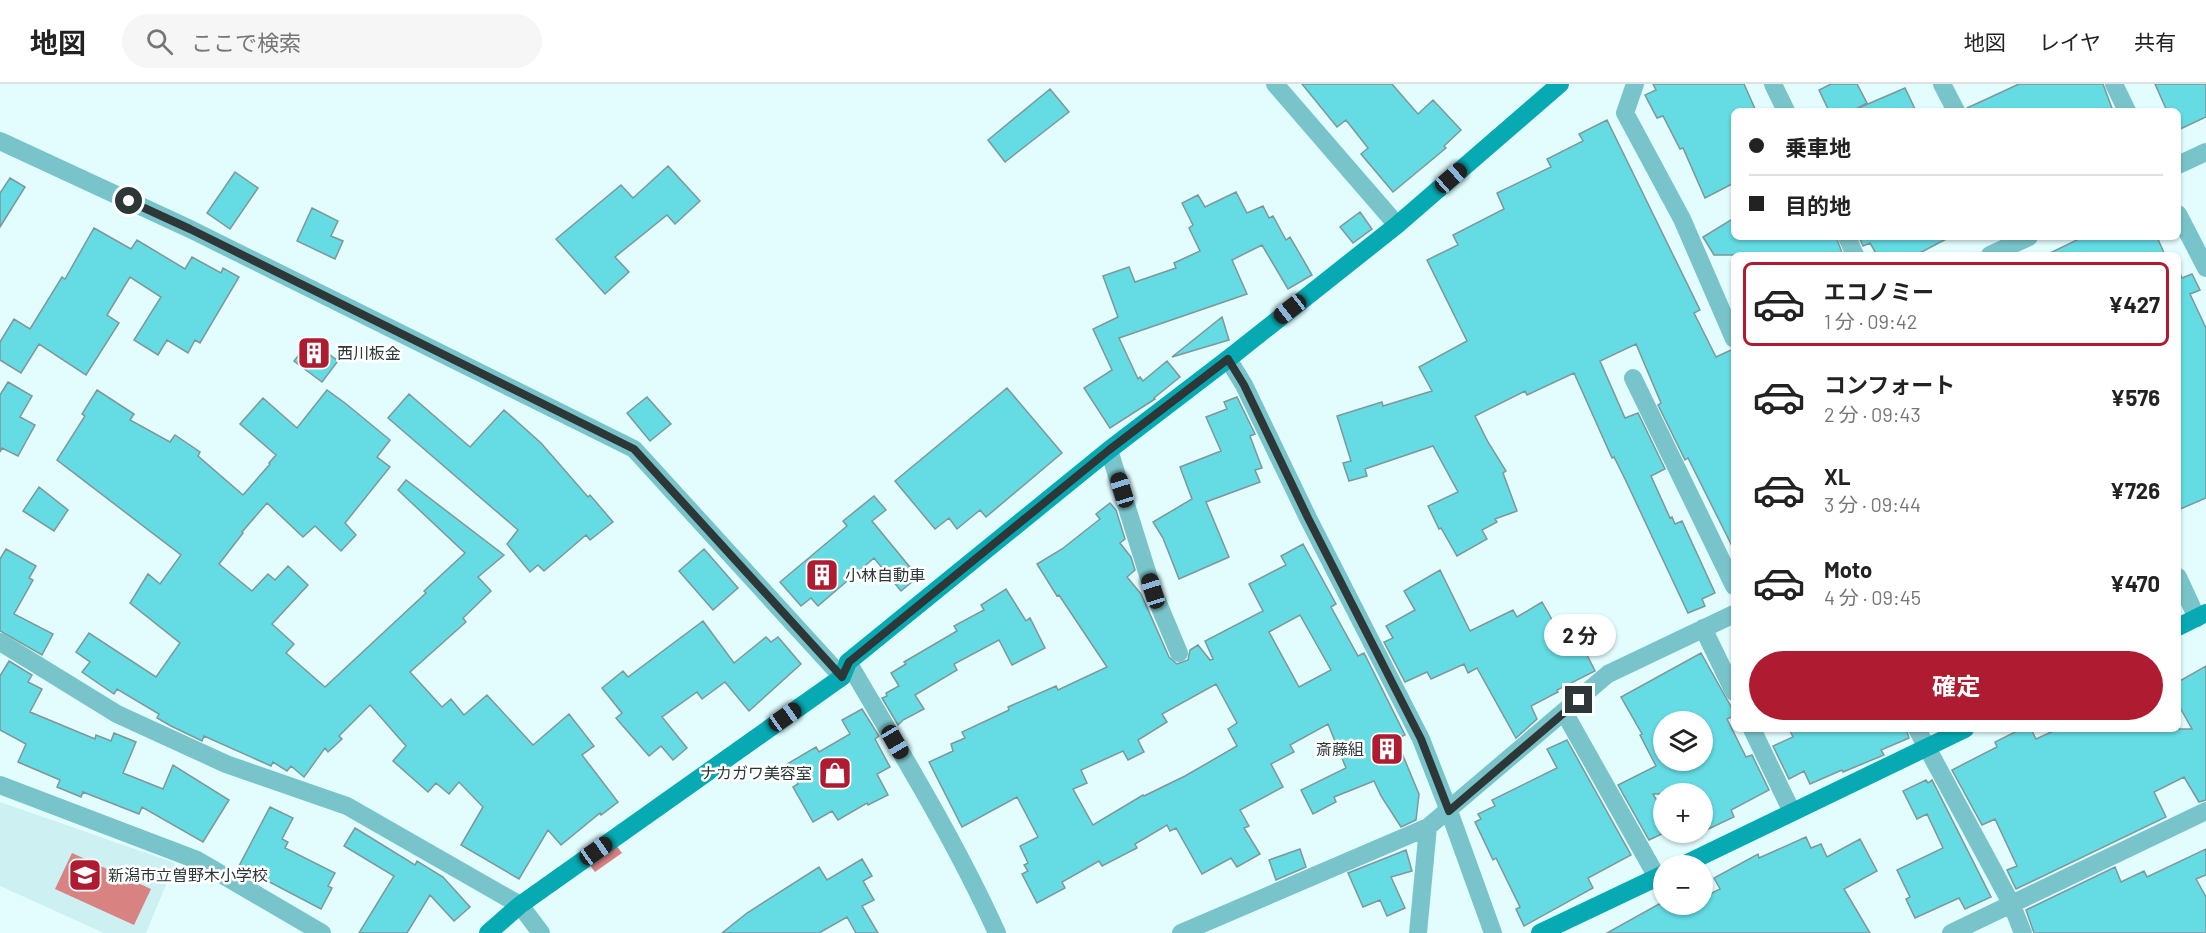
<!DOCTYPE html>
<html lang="ja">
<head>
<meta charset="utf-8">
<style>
  :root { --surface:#fff; --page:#f6f6f6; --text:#222; --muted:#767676; --line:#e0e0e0; --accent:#af1b30 }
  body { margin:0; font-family:Barlow,"Noto Sans JP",sans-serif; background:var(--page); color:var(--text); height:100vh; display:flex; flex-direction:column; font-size:22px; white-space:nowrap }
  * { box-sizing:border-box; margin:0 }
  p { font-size:20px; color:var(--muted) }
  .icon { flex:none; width:33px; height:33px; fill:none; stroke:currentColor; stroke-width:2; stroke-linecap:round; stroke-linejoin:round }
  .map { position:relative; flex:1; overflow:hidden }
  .side { position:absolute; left:1731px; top:168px; width:450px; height:480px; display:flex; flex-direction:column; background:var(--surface); border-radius:9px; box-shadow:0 2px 4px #0004 }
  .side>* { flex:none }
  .top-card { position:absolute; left:1731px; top:24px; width:450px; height:132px; border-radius:9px; box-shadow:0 2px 4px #0004; display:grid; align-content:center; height:132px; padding:0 18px; background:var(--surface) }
  .fabs { position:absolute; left:1653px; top:627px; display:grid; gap:12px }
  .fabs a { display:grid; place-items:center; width:60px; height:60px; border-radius:50%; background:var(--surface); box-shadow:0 2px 4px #0004; font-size:30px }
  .end { position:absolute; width:27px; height:27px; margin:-14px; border:8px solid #2d3738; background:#fff; box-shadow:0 0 0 3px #fff }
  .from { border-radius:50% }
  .bubble { position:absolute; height:42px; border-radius:21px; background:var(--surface); box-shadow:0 2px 4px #0004; font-size:20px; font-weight:700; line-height:42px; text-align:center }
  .car { position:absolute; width:18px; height:36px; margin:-18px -9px; border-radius:8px; box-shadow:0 0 4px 2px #0007; background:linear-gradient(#222 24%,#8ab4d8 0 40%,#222 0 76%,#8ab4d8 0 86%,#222 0) }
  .top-card b { display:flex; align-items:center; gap:21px; height:57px; font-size:22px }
  .top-card b+b { border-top:2px solid var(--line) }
  .top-card i { width:15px; height:15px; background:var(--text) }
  ul { padding:10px 0 0; list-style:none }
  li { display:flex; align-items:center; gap:18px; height:84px; margin:0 12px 9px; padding:0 6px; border:3px solid transparent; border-radius:9px }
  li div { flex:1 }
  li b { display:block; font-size:22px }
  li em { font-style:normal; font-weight:700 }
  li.active { border-color:var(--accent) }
  li>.icon { width:54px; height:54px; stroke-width:1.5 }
  .button { display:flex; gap:12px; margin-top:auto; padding:12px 18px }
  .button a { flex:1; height:69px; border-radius:36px; background:var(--accent); color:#fff; font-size:24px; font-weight:700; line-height:69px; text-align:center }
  header { display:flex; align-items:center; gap:36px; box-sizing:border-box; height:84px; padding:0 30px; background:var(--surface); border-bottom:2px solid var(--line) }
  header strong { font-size:28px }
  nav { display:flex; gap:33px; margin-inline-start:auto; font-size:21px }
  .search { width:420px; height:54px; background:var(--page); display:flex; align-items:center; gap:15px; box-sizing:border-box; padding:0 21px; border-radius:33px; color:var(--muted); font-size:22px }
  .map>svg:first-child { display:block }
  .built { fill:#cdf0f3 }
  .water { fill:#d88281 }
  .building { fill:#65dbe4; stroke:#7e9799; stroke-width:1.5; fill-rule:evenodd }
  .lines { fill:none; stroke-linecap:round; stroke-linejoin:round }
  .street { stroke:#79c4ca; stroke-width:18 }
  .secondary { stroke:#07aab3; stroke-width:18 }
  .route { stroke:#2d3738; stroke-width:8 }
  .labels { text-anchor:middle; stroke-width:5; stroke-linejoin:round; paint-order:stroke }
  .poi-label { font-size:16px; fill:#2d3738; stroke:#fff; text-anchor:start }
</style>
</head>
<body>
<header>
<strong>地図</strong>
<div class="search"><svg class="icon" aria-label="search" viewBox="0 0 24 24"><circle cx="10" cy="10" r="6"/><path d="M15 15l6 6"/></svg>ここで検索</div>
<nav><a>地図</a><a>レイヤ</a><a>共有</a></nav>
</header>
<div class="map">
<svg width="2206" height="849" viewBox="0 0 2206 849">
  <rect width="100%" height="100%" fill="#e3fdff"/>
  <path class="built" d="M 0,718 L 175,779 L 146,849 L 104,849 L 0,802 Z"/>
  <path class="water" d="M 613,757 L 622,769 L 595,788 L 586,776 Z
    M 72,769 L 151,805 L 134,841 L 55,805 Z"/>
  <path class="building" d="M 1302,0 L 1392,0 L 1418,30 L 1433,16 L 1461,46 L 1444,62 L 1446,64 L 1393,108 L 1361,70 L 1368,64 L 1346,36 L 1337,43 Z
    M 1653,0 L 1744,0 L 1756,27 L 1734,27 L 1734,99 L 1705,114 L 1683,64 L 1680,65 L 1663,32 L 1657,34 L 1645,11 L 1656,6 Z
    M 1831,0 L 1857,0 L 1867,19 L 1854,26 L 1905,4 L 1916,27 L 1829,27 L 1819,6 Z
    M 2019,0 L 2103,0 L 2113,27 L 1967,27 L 1967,24 Z
    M 2155,0 L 2206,0 L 2206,33 L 2178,46 L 2178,27 L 2167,27 Z
    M 1050,5 L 1069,28 L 1005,78 L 988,56 Z
    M 1607,36 L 1700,226 L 1694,229 L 1716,273 L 1731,266 L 1734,266 L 1734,466 L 1688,374 L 1685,376 L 1658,321 L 1661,319 L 1636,260 L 1600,277 L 1625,334 L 1638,329 L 1665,385 L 1651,392 L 1670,434 L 1672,433 L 1675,440 L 1682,437 L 1715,509 L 1702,515 L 1705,522 L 1688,529 L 1625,395 L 1614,373 L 1612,374 L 1574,289 L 1527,311 L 1525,307 L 1475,332 L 1488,358 L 1506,387 L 1503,389 L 1517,427 L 1495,435 L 1497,438 L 1482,446 L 1487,455 L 1457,472 L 1441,444 L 1439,445 L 1428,422 L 1458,408 L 1433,362 L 1365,385 L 1367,392 L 1349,397 L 1343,379 L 1351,377 L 1337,332 L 1382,318 L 1383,322 L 1432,307 L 1419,283 L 1467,257 L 1427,176 L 1458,161 L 1453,151 L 1504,125 L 1497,109 L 1551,83 L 1547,75 L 1583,57 L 1579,50 Z
    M 668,82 L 700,117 L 675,140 L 667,131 L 615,173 L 629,188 L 605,210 L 556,155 L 621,101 L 633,114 Z
    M 235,88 L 258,104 L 230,145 L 207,129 Z
    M 10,94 L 25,103 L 0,143 L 0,109 Z
    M 1236,108 L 1247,129 L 1263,122 L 1269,134 L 1273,132 L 1286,156 L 1290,153 L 1312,191 L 1288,205 L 1262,161 L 1232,176 L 1247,210 L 1119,254 L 1138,295 L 1140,293 L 1143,297 L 1167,277 L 1180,293 L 1154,314 L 1155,315 L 1110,344 L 1084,304 L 1112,286 L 1093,245 L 1118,233 L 1103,192 L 1129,183 L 1135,198 L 1176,184 L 1174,179 L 1200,167 L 1189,144 L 1193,141 L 1182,119 L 1198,111 L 1205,123 Z
    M 312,124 L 338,137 L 331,152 L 343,157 L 335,175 L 297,157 Z
    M 1360,128 L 1372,145 L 1353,159 L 1340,143 Z
    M 1734,134 L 1734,153 L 1836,153 L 1843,171 L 1714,171 L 1703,153 Z
    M 94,144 L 131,165 L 137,156 L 185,185 L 192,173 L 221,189 L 223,184 L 239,193 L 200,259 L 195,256 L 188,269 L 167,256 L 158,271 L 134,256 L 161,213 L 130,193 L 107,231 L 119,239 L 86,291 L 39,260 L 21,289 L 0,276 L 0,258 L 14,235 L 30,245 L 62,193 L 65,195 Z
    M 1859,153 L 1950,153 L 1916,171 L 1877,171 L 1870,159 L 1863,162 Z
    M 2083,153 L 2157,153 L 2165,171 L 2046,171 Z
    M 2178,185 L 2182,194 L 2192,190 L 2200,206 L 2190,210 L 2206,244 L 2206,414 L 2178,426 Z
    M 1222,233 L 1229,256 L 1172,273 Z
    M 310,256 L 338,277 L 322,298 L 294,277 Z
    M 8,298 L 32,312 L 20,333 L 35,341 L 18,372 L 2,364 L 0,368 L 0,311 Z
    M 1007,304 L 1062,369 L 986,433 L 980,426 L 957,445 L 949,434 L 935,445 L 895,397 Z
    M 97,306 L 134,330 L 130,336 L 170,358 L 175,351 L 200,368 L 198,372 L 243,411 L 270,380 L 269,379 L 276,371 L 240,340 L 263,314 L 297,344 L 327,306 L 345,319 L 390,356 L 377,373 L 390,383 L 345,439 L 356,451 L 341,467 L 315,442 L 303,453 L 267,419 L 242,448 L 243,449 L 219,480 L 252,507 L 268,490 L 275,496 L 288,482 L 308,501 L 272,540 L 294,560 L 286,569 L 325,603 L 426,509 L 424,507 L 465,469 L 398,406 L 406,396 L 504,471 L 478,493 L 491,507 L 463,534 L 466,538 L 410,588 L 442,623 L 451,615 L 464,631 L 487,611 L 533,661 L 569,630 L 594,662 L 582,671 L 618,718 L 601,731 L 600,729 L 561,761 L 548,746 L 519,795 L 461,761 L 483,723 L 459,698 L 449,710 L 436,699 L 428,708 L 393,677 L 406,662 L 370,621 L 339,652 L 342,655 L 328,668 L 325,664 L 304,693 L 291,682 L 287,687 L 273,678 L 271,682 L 204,652 L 202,657 L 171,642 L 157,634 L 159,630 L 117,605 L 114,610 L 82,588 L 90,578 L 76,568 L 89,549 L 156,593 L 180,559 L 130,519 L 148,490 L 160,500 L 181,471 L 57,376 L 85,332 L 82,330 Z
    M 409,310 L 470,363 L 504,326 L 541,359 L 588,413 L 590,411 L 613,438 L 590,456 L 586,451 L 544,487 L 538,481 L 530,488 L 507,460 L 518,446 L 388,334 Z
    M 647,313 L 671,340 L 650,357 L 627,329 Z
    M 1237,313 L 1255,350 L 1250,352 L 1262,384 L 1255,386 L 1260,398 L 1206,418 L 1229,473 L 1179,495 L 1163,454 L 1153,438 L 1192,415 L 1180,383 L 1221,367 L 1206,333 L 1227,325 L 1224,318 Z
    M 39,403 L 68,426 L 54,447 L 23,427 Z
    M 874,412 L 886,426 L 872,437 L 918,493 L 901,507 L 874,474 L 818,522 L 811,514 L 801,522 L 780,498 L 847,442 L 843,437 Z
    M 1110,419 L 1116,426 L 1125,455 L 1120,459 L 1131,473 L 1135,486 L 1127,493 L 1141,510 L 1169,573 L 1177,580 L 1188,576 L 1190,566 L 1198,561 L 1210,576 L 1213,575 L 1205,557 L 1263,527 L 1249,500 L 1286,481 L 1281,472 L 1303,460 L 1336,520 L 1331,523 L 1358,572 L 1364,569 L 1405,651 L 1396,655 L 1419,710 L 1416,736 L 1401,743 L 1381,712 L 1374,697 L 1334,713 L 1336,718 L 1313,730 L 1301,706 L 1346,684 L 1328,640 L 1290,661 L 1294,668 L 1271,680 L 1283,703 L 1240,726 L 1249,742 L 1244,744 L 1260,770 L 1237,783 L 1231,774 L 1202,790 L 1176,744 L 1170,747 L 1167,741 L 1135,760 L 1137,764 L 1102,782 L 1099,777 L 1062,798 L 1065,804 L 1037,819 L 1022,790 L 1028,787 L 1024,781 L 1028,779 L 1020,762 L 1038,753 L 1017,713 L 962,743 L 929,678 L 953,667 L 951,660 L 965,654 L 962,648 L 1009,626 L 1008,623 L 1056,602 L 1058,606 L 1107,583 L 1059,511 L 1057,512 L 1037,480 L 1062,465 L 1100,435 L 1096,430 ZM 1300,531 L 1331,586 L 1299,603 L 1269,548 ZM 1216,600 L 1237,639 L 1228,645 L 1237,662 L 1185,692 L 1144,712 L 1143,711 L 1093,741 L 1073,705 L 1087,699 L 1081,686 L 1123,667 L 1128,676 L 1144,668 L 1138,656 L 1167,638 L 1162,630 Z
    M 6,465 L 36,482 L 29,494 L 33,496 L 14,530 L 53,550 L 42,571 L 0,547 L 0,475 Z
    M 704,465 L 738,504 L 713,526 L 679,487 Z
    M 1440,486 L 1470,547 L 1513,526 L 1517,533 L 1542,518 L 1571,569 L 1583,563 L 1595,587 L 1557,606 L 1558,608 L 1531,622 L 1537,635 L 1516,654 L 1477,584 L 1468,589 L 1464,580 L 1431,595 L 1427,588 L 1405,598 L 1384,558 L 1393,554 L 1386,542 L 1415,526 L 1404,507 Z
    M 1006,505 L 1026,537 L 1030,534 L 1045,564 L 1012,581 L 999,556 L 954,580 L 957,586 L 915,611 L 924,625 L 903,636 L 898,641 L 882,614 L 887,612 L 886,609 L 899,602 L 891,589 L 906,580 L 904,578 L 957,547 L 954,542 L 984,526 L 981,521 Z
    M 703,537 L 734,579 L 766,553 L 771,558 L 778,553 L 801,580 L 749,627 L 725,598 L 702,615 L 697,608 L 662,633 L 687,664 L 673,676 L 661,662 L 649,672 L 616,634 L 622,629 L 602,604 L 623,587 L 628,593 Z
    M 1701,569 L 1734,628 L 1734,632 L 1727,635 L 1746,673 L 1752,671 L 1769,706 L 1731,726 L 1734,733 L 1702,748 L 1702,710 L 1653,710 L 1664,729 L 1664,749 L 1649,756 L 1618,701 L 1656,682 L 1640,651 L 1642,650 L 1621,613 ZM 1664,638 L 1702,638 L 1702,676 L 1664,676 Z
    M 9,577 L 32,591 L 28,598 L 42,605 L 30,628 L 95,655 L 96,651 L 111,657 L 114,649 L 136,658 L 123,689 L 163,705 L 173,681 L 229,716 L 203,758 L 142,723 L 139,730 L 83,708 L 81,713 L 57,703 L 60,696 L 18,678 L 26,660 L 0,646 L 0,592 Z
    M 2206,582 L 2206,716 L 2199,718 L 2184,693 L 2154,708 L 2166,733 L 2016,805 L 2007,786 L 2017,782 L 1995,735 L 1982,741 L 1952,686 L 1997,663 L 1995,658 L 2021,645 L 2031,645 L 2036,655 L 2058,645 L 2192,645 L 2178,620 L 2178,598 Z
    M 862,625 L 879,652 L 875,655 L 890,683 L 877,690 L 888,711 L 868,721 L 867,719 L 838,736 L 832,727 L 813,738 L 793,703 L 798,700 L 787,680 L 816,663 L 819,668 L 850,650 L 842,636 Z
    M 1789,645 L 1906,645 L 1909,654 L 1881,666 L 1884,671 L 1843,688 L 1842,686 L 1810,700 L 1804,687 L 1789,695 L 1773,662 L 1793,653 Z
    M 1567,656 L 1631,771 L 1588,794 L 1593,804 L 1524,842 L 1516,825 L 1520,823 L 1496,774 L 1493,776 L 1475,738 L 1481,735 L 1478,730 L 1495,722 L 1492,716 L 1557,684 L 1547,665 Z
    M 1926,696 L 1928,699 L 1932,696 L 1991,813 L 1965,825 L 1959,814 L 1915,834 L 1906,815 L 1910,813 L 1897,786 L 1943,764 L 1927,730 L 1917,735 L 1903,707 Z
    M 270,723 L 293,734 L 282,755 L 288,758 L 285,764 L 335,789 L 328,802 L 332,804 L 321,825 L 239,782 Z
    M 355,744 L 415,781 L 417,777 L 443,793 L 470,823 L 454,837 L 430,811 L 407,849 L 359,849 L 394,792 L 344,762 Z
    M 1806,753 L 1811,764 L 1821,760 L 1827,773 L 1860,755 L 1877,787 L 1844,805 L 1870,849 L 1607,849 L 1659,820 L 1702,820 L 1702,814 L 1720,805 L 1714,794 L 1758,770 L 1759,774 Z
    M 1300,765 L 1306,783 L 1276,796 L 1269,776 Z
    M 2206,765 L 2206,791 L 2196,795 L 2206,813 L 2206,849 L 2034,849 L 2026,826 L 2115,783 L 2121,798 L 2144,787 L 2147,793 Z
    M 1406,766 L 1412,787 L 1391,793 L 1405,824 L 1387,832 L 1380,816 L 1363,823 L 1348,789 Z
    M 862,775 L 872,792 L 863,797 L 874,816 L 862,822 L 878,849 L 856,849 L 847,833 L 819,849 L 722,849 L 747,829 L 819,783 L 827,796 Z"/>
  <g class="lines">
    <path class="street" d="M 1275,0 L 1397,141
      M 1635,0 L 1625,29 L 1682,135 L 1734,255
      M 1773,0 L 1786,27
      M 1942,0 L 1956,27
      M 2114,0 L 2127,27
      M 0,57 L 190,145 L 634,365 L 842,593
      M 2178,81 L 2206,68
      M 2178,130 L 2206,184
      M 1847,153 L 1855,171
      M 1990,171 L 2029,153
      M 1228,275 L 1244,301 L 1308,434 L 1421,655 L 1449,727 L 1493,849
      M 1633,294 L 1734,502
      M 1109,366 L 1153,507 L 1179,569
      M 2178,493 L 2197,534
      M 1703,544 L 1734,608
      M 0,558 L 117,630 L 226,680 L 347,722 L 520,821 L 541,849
      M 848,578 C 900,667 955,756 997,849
      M 1564,628 L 1657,793
      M 1752,645 L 1792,728
      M 1917,645 L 2011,819 L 2023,849
      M 0,701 L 197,776 L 322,849
      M 1181,849 L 1428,743
      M 1418,849 L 1428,743 L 1608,590 L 1734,530
      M 1951,849 L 2206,727"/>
    <path class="secondary" d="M 2178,543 L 2206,529
      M 1681,782 L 1965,645
      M 488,849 L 520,821 L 842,593 L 848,578 L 1109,366 L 1228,275 L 1397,141 L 1560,0
      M 1540,849 L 1664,790"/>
  </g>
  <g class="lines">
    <path class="route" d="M 129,117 L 190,145 L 634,365 L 842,593 L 849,578 L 1109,366 L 1228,275 L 1244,301 L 1308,434 L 1421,655 L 1449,727 L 1579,616"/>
  </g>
  <defs>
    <g id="building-square" transform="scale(1.725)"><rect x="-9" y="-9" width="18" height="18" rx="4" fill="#af1b30" stroke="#fff"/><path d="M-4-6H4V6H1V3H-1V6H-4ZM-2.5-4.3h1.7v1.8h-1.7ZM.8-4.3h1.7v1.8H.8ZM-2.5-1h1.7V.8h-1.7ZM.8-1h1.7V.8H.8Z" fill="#fff"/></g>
    <g id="shop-square" transform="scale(1.725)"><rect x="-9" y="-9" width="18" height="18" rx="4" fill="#af1b30" stroke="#fff"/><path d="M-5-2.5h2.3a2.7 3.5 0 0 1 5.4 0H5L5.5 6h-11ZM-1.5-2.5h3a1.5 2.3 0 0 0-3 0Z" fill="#fff"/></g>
    <g id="school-square" transform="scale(1.725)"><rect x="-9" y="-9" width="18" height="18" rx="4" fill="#af1b30" stroke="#fff"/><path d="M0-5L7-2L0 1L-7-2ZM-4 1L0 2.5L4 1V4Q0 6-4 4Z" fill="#fff"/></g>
  </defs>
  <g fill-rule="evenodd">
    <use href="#building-square" x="314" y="269"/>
    <use href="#building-square" x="822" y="491"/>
    <use href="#building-square" x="1387" y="665"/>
    <use href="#shop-square" x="835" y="689"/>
    <use href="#school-square" x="85" y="791"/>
  </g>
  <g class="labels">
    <g class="poi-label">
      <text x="337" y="275">西川板金</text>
      <text x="845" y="497">小林自動車</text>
      <text x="1364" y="671" text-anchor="end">斎藤組</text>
      <text x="812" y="695" text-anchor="end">ナカガワ美容室</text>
      <text x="108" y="797">新潟市立曽野木小学校</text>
    </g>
  </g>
</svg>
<div class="fabs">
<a><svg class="icon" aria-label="layers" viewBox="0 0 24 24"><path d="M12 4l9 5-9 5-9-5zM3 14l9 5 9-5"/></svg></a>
<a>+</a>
<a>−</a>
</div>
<i class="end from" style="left:129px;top:117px"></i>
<i class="end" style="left:1579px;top:616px"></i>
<div class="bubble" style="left:1544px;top:530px;width:72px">2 分</div>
<i class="car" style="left:1451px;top:94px;rotate:49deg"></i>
<i class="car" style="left:1290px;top:225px;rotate:232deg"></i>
<i class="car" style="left:1122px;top:406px;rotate:343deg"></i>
<i class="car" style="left:1153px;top:507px;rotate:343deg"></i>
<i class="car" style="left:785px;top:633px;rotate:55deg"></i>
<i class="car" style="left:895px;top:658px;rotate:150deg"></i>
<i class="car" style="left:596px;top:767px;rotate:55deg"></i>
<div class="top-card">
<b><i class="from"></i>乗車地</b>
<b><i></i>目的地</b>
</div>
<section class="side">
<ul>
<li class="active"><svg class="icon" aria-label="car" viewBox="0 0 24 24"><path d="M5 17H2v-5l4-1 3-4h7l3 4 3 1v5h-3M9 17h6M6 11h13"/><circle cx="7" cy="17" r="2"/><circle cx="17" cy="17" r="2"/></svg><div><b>エコノミー</b><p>1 分 · 09:42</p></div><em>¥427</em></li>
<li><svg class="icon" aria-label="car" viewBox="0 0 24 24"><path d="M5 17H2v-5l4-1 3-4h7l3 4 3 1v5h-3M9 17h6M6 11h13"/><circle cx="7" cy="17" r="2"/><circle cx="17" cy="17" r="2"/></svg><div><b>コンフォート</b><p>2 分 · 09:43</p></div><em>¥576</em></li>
<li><svg class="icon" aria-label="car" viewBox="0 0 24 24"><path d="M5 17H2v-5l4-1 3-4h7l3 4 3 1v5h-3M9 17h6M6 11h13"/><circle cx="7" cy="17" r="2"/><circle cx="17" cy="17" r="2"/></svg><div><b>XL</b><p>3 分 · 09:44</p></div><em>¥726</em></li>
<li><svg class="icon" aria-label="car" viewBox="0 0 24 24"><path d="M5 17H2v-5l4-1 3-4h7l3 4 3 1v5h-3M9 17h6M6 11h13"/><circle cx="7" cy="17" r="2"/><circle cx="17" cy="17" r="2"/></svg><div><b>Moto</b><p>4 分 · 09:45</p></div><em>¥470</em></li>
</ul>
<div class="button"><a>確定</a></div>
</section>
</div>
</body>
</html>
